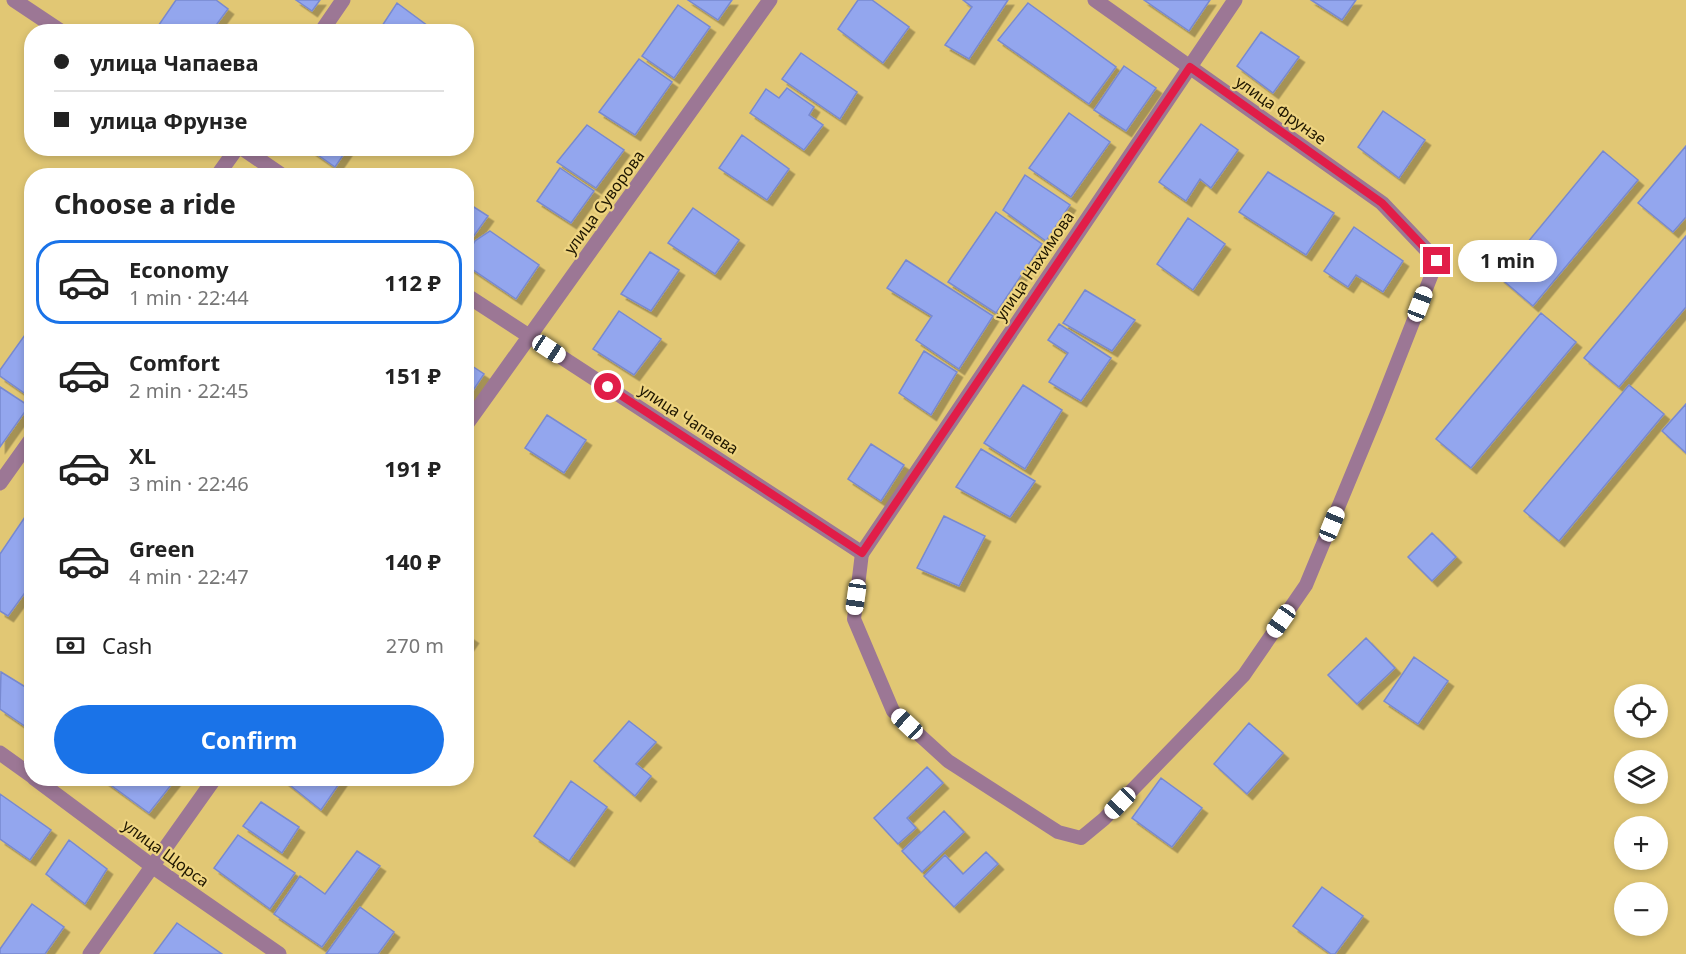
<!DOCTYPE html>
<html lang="en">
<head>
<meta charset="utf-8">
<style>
  :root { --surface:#fff; --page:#f2f2f2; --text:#222; --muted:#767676; --line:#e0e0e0; --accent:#1a73e8 }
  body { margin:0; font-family:"Noto Sans",sans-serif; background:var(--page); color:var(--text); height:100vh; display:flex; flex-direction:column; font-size:22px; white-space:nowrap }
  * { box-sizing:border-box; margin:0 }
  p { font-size:20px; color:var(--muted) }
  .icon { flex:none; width:33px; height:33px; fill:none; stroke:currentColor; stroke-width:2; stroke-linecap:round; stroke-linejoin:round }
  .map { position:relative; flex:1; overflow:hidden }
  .drawer { position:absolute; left:24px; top:168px; width:450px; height:618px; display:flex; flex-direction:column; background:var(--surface); border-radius:24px; box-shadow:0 3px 9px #0003 }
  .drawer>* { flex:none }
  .top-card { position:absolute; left:24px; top:24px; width:450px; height:132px; border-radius:24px; box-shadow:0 3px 9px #0003; display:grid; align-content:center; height:132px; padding:0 30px; background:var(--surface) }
  .tools { position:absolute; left:1614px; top:684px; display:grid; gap:12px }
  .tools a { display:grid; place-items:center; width:54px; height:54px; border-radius:50%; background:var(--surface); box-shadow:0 3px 9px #0003; font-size:30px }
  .end { position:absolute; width:27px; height:27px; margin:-14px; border:8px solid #e11d48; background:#fff; box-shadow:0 0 0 3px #fff }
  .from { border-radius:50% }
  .bubble { position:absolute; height:42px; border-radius:21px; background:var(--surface); box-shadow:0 3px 9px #0003; font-size:20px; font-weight:700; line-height:42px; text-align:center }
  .car { position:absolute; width:18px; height:36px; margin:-18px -9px; border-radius:8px; box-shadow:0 0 4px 2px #0007; background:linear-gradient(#fff 24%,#345 0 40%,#fff 0 76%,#345 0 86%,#fff 0) }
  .top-card b { display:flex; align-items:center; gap:21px; height:57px; font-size:22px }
  .top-card b+b { border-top:2px solid var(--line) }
  .top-card i { width:15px; height:15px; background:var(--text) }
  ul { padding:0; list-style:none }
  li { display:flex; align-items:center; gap:18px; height:84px; margin:0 12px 9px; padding:0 18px; border:3px solid transparent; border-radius:24px }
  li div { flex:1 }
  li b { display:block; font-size:22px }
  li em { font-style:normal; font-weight:700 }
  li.current { border-color:var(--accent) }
  li>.icon { width:54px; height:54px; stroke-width:1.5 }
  h2 { padding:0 30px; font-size:27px; line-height:72px }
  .pay { display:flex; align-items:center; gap:15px; height:66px; padding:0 30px; font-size:22px }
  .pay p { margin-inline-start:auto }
  .button { display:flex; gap:12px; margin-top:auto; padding:12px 30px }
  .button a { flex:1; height:69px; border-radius:36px; background:var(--accent); color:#fff; font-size:24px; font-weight:700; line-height:69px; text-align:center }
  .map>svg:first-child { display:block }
  .building { fill:#93a6ee; stroke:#7889d0; stroke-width:1.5; filter:url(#shadow) }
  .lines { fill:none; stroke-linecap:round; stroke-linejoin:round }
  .lane { stroke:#9c7795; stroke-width:14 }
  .street { stroke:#9c7795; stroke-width:15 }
  .route { stroke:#e11d48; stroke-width:8 }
  .labels { text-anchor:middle; stroke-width:4.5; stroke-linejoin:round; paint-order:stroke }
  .street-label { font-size:16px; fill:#1f1700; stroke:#eed481 }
</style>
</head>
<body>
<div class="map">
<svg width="1686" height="954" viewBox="0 0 1686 954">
  <defs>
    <filter id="shadow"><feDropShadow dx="5.5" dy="5.5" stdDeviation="0" flood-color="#0004"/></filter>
  </defs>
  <rect width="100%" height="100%" fill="#e1c774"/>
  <path class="building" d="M 176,0 L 216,0 L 228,9 L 211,32 L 154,32 Z
    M 296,0 L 320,0 L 312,11 Z
    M 688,0 L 732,0 L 718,20 Z
    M 858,0 L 872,0 L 909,27 L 883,63 L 838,29 Z
    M 963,0 L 1008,0 L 969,59 L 945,45 L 972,7 Z
    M 1144,0 L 1210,0 L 1189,31 Z
    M 1311,0 L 1356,0 L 1342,20 Z
    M 397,3 L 432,29 L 430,32 L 378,32 Z
    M 1028,3 L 1116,67 L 1089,104 L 998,40 Z
    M 678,5 L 710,27 L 674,78 L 642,56 Z
    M 1261,32 L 1299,57 L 1273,93 L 1237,66 Z
    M 801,53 L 857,92 L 840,119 L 782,79 Z
    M 639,59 L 672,82 L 635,135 L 599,112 Z
    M 1124,66 L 1156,88 L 1126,131 L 1094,110 Z
    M 787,88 L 814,107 L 809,115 L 823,125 L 804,150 L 750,113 L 766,89 L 779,98 Z
    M 1383,111 L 1425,140 L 1399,178 L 1358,147 Z
    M 1069,113 L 1110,142 L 1071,197 L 1029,168 Z
    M 1201,124 L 1238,150 L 1211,188 L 1200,179 L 1186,201 L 1159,182 Z
    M 587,125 L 624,150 L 596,188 L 557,162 Z
    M 742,135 L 789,169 L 767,200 L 719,168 Z
    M 1686,146 L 1686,217 L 1673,232 L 1638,203 Z
    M 308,148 L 348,148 L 335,167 Z
    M 1603,151 L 1638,180 L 1533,306 L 1499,277 Z
    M 560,168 L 594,191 L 571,223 L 537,201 Z
    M 162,169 L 172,176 L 157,176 Z
    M 1268,172 L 1334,213 L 1306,255 L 1239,212 Z
    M 1025,175 L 1070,205 L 1046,241 L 1003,210 Z
    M 466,202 L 488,216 L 466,247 Z
    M 693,208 L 739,240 L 715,274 L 668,243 Z
    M 996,212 L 1042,244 L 996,313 L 948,282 Z
    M 1188,218 L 1225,244 L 1193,290 L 1157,264 Z
    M 1354,227 L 1403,261 L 1383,292 L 1356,275 L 1348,287 L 1324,271 Z
    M 490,231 L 539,265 L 516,299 L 466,265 L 466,258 L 475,241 Z
    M 1686,236 L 1686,307 L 1619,387 L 1584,358 Z
    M 650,252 L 679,270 L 651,311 L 621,294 Z
    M 906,260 L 993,316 L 959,369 L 916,340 L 932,316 L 887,288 Z
    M 1085,290 L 1135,320 L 1112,351 L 1063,323 Z
    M 619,311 L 661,339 L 634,375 L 593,349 Z
    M 1541,313 L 1576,342 L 1471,468 L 1436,439 Z
    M 1059,324 L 1111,358 L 1081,401 L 1049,382 L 1068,353 L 1048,340 Z
    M 32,325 L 32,395 L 30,397 L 0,376 L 0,370 Z
    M 924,351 L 957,372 L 931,415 L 899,393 Z
    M 466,362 L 484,374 L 466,401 Z
    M 1023,385 L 1062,410 L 1025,469 L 984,443 Z
    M 1629,385 L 1664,414 L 1559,541 L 1524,511 Z
    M 0,387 L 29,406 L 0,447 Z
    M 1686,404 L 1686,453 L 1662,431 Z
    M 547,415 L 586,440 L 564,473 L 525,448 Z
    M 871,444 L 904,465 L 881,501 L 848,479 Z
    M 981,449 L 1035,481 L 1010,517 L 956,487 Z
    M 27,514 L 32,517 L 32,583 L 8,616 L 0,611 L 0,554 Z
    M 944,516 L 985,536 L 959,586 L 917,568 Z
    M 1432,533 L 1456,557 L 1432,581 L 1408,557 Z
    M 466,633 L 473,638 L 466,648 Z
    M 1366,638 L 1395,668 L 1357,704 L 1328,675 Z
    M 1414,657 L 1448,681 L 1418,724 L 1384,701 Z
    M 1,672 L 32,691 L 32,725 L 29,729 L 0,709 Z
    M 629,721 L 656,742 L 636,764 L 651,776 L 635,796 L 594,761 Z
    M 1249,723 L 1283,753 L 1247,794 L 1214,764 Z
    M 927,767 L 943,783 L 907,818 L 916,828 L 898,844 L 874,818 Z
    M 101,778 L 174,778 L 175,780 L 149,813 Z
    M 281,778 L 343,778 L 321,810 Z
    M 1161,778 L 1202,808 L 1172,847 L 1132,818 Z
    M 571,781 L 607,807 L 569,861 L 534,836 Z
    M 0,794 L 51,830 L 30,860 L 0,839 Z
    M 261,802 L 299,827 L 282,853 L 243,826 Z
    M 944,811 L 964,832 L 922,872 L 902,851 Z
    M 238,835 L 295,873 L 270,909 L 214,868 Z
    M 69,840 L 107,869 L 85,904 L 46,874 Z
    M 357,851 L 380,866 L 322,947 L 274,914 L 300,876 L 325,894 Z
    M 986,852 L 998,864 L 954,907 L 924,876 L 945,855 L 963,874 Z
    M 1322,887 L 1363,916 L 1335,954 L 1331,954 L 1293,926 Z
    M 32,904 L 64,927 L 45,954 L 0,954 L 0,949 Z
    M 360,907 L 394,932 L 378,954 L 326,954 Z
    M 177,923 L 222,954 L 154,954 Z"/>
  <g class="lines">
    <path class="lane" d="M 862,553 L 854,619 L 893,711 L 948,761 L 1058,832 L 1081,838 L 1104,819 L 1244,675 L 1306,585 L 1378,411 L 1437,261"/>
    <path class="street" d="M 14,0 L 62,32
      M 1095,0 L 1382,203 L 1437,261
      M 321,32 L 343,0
      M 242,148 L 283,176
      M 217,176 L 237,148
      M 466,295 L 862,553 L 1235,0
      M 466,425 L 770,0
      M 0,483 L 32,438
      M 0,753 L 32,776
      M 34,778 L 152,866 L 279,954
      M 90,954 L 215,778"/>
  </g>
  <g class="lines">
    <path class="route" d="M 608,387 L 862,553 L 1190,67 L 1382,203 L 1437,261"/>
  </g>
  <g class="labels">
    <g class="street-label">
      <text transform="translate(1281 110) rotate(35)" y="6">улица Фрунзе</text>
      <text transform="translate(604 202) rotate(-54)" y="6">улица Суворова</text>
      <text transform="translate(1034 266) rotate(-56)" y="6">улица Нахимова</text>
      <text transform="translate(689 419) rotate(33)" y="6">улица Чапаева</text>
      <text transform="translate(166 853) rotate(36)" y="6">улица Щорса</text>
    </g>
  </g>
</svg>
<div class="tools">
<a><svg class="icon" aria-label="locate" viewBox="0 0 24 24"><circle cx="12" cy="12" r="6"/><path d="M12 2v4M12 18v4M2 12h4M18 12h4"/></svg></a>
<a><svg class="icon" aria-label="layers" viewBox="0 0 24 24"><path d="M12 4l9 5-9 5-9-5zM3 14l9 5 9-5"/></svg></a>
<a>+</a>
<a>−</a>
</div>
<i class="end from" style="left:608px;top:387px"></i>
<i class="end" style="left:1437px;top:261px"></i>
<div class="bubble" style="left:1458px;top:240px;width:99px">1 min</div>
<i class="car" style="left:1420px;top:304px;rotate:21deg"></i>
<i class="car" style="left:549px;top:349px;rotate:123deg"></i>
<i class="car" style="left:1332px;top:524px;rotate:22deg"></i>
<i class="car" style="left:856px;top:597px;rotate:188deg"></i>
<i class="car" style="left:1281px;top:621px;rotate:215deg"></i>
<i class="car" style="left:907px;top:724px;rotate:313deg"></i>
<i class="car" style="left:1120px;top:803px;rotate:224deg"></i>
<div class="top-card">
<b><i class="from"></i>улица Чапаева</b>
<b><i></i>улица Фрунзе</b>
</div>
<section class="drawer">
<h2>Choose a ride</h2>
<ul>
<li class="current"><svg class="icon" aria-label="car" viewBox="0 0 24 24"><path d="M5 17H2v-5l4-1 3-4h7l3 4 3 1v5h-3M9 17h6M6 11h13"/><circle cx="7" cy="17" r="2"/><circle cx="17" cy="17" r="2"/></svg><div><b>Economy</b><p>1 min · 22:44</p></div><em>112 ₽</em></li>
<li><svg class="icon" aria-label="car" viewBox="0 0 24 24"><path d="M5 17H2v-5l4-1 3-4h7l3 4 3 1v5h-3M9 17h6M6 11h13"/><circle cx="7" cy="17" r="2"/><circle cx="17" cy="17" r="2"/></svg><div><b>Comfort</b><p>2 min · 22:45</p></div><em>151 ₽</em></li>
<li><svg class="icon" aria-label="car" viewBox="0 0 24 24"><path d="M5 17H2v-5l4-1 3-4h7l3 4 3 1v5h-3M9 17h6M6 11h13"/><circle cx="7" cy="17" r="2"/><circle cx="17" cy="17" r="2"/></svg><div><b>XL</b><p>3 min · 22:46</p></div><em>191 ₽</em></li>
<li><svg class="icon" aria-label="car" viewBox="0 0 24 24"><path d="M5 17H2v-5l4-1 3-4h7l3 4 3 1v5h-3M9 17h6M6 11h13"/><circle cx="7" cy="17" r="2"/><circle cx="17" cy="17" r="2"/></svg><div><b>Green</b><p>4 min · 22:47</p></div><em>140 ₽</em></li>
</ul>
<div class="pay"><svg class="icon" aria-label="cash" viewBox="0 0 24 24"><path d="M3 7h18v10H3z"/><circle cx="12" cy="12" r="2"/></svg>Cash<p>270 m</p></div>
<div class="button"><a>Confirm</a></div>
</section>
</div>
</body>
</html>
